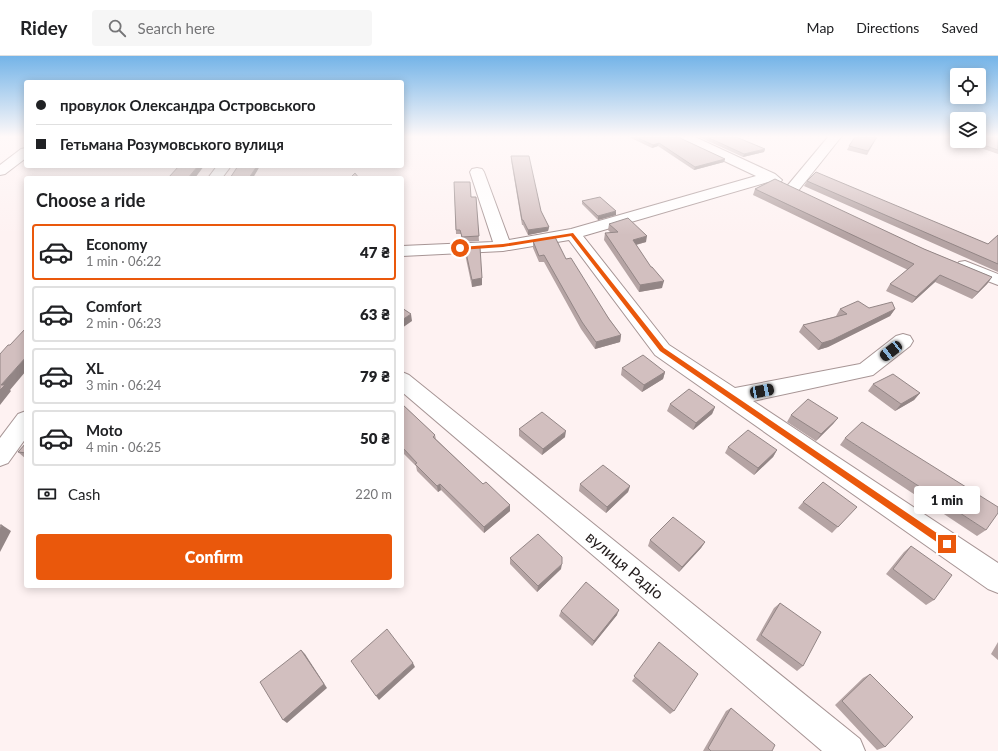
<!DOCTYPE html>
<html lang="en">
<head>
<meta charset="utf-8">
<style>
  :root { --surface:#fff; --page:#f6f6f6; --text:#202124; --muted:#757577; --line:#e0e0e0; --accent:#ea580c }
  body { margin:0; font-family:Lato,sans-serif; background:var(--page); color:var(--text); height:100vh; display:flex; flex-direction:column; font-size:15px; white-space:nowrap }
  * { box-sizing:border-box; margin:0 }
  p { font-size:13px; color:var(--muted) }
  .icon { flex:none; width:22px; height:22px; fill:none; stroke:currentColor; stroke-width:2; stroke-linecap:round; stroke-linejoin:round }
  .map { position:relative; flex:1; overflow:hidden }
  .side { position:absolute; left:24px; top:120px; width:380px; height:412px; display:flex; flex-direction:column; background:var(--surface); border-radius:4px; box-shadow:0 2px 10px #0003 }
  .side>* { flex:none }
  .banner { position:absolute; left:24px; top:24px; width:380px; height:88px; border-radius:4px; box-shadow:0 2px 10px #0003; display:grid; align-content:center; height:88px; padding:0 12px; background:var(--surface) }
  .controls { position:absolute; left:950px; top:12px; display:grid; gap:8px }
  .controls a { display:grid; place-items:center; width:36px; height:36px; border-radius:4px; background:var(--surface); box-shadow:0 2px 10px #0003; font-size:20px }
  .end { position:absolute; width:18px; height:18px; margin:-9px; border:5px solid #ea580c; background:#fff; box-shadow:0 0 0 2px #fff }
  .from { border-radius:50% }
  .bubble { position:absolute; height:28px; border-radius:4px; background:var(--surface); box-shadow:0 2px 10px #0003; font-size:13px; font-weight:800; line-height:28px; text-align:center }
  .car { position:absolute; width:12px; height:24px; margin:-12px -6px; border-radius:5px; box-shadow:0 0 3px 1px #0007; background:linear-gradient(#222 24%,#8ab4d8 0 40%,#222 0 76%,#8ab4d8 0 86%,#222 0) }
  .banner b { display:flex; align-items:center; gap:14px; height:38px; font-size:15px }
  .banner b+b { border-top:1px solid var(--line) }
  .banner i { width:10px; height:10px; background:var(--text) }
  ul { padding:0; list-style:none }
  li { display:flex; align-items:center; gap:12px; height:56px; margin:0 8px 6px; padding:0 4px; border:2px solid var(--line); border-radius:4px }
  li div { flex:1 }
  li b { display:block; font-size:15px }
  li em { font-style:normal; font-weight:800 }
  li.active { border-color:var(--accent) }
  li>.icon { width:36px; height:36px; stroke-width:1.5 }
  h2 { padding:0 12px; font-size:18px; line-height:48px }
  .pay { display:flex; align-items:center; gap:10px; height:44px; padding:0 12px; font-size:15px }
  .pay p { margin-inline-start:auto }
  .cta { display:flex; gap:8px; margin-top:auto; padding:8px 12px }
  .cta a { flex:1; height:46px; border-radius:4px; background:var(--accent); color:#fff; font-size:16px; font-weight:800; line-height:46px; text-align:center }
  header { display:flex; align-items:center; gap:24px; box-sizing:border-box; height:56px; padding:0 20px; background:var(--surface); border-bottom:1px solid var(--line) }
  header strong { font-size:19px }
  nav { display:flex; gap:22px; margin-inline-start:auto; font-size:14px }
  .search { width:280px; height:36px; background:var(--page); display:flex; align-items:center; gap:10px; box-sizing:border-box; padding:0 14px; border-radius:4px; color:var(--muted); font-size:15px }
  .map>svg:first-child { display:block }
  .lines { fill:none; stroke-linecap:round; stroke-linejoin:round }
  .minor-casing { stroke:#a79595; stroke-width:2 }
  .minor { fill:#fff; fill-rule:evenodd }
  .wall { fill:#b5a4a4 }
  .shaded-wall { fill:#938686 }
  .building { fill:#d2bfbf; stroke:#938686 }
  .route { fill:#ea580c }
  .labels { text-anchor:middle; stroke-width:3; stroke-linejoin:round; paint-order:stroke }
  .near-street-label { font-size:16px; fill:#221b1b; stroke:#fff }
</style>
</head>
<body>
<header>
<strong>Ridey</strong>
<div class="search"><svg class="icon" aria-label="search" viewBox="0 0 24 24"><circle cx="10" cy="10" r="6"/><path d="M15 15l6 6"/></svg>Search here</div>
<nav><a>Map</a><a>Directions</a><a>Saved</a></nav>
</header>
<div class="map">
<svg width="998" height="695" viewBox="0 0 998 695">
  <rect width="100%" height="100%" fill="#fef2f2"/>
  <g class="lines">
    <g class="minor-casing">
      <path id="minor" d="M 678,81 L 695,81 L 775,118 L 782,124 L 780,127 L 775,128 L 768,126 L 583,180 L 669,289 L 735,332 L 860,308 L 896,280 L 903,278 L 910,280 L 913,285 L 910,290 L 873,319 L 753,345 L 998,507 L 998,537 L 988,533 L 655,299 L 569,184 L 503,195 L 402,200 L 402,190 L 493,186 L 470,116 L 472,113 L 477,112 L 482,113 L 484,116 L 509,184 L 571,173 L 756,120 L 680,84 Z
        M 828,81 L 841,81 L 798,135 L 793,136 L 788,135 L 786,132 L 788,129 Z
        M 26,92 L 26,102 L 5,118 L 0,119 L 0,109 L 21,93 Z
        M 217,110 L 231,110 L 222,122 L 208,122 Z
        M 965,205 L 998,218 L 998,229 L 959,214 L 956,210 L 959,206 Z
        M 402,316 L 409,319 L 860,683 L 865,695 L 822,695 L 402,336 Z
        M 26,355 L 26,382 L 8,407 L 0,410 L 0,382 L 18,358 Z"/>
    </g>
    <use href="#minor" class="minor"/>
  </g>
  <path class="wall" d="M 629,81 L 680,81 L 680,82 L 725,103 L 724,106 L 694,114 L 658,90 L 652,92 Z
    M 699,81 L 736,81 L 765,93 L 764,96 L 743,101 Z
    M 877,81 L 867,99 L 847,94 L 849,90 Z
    M 948,81 L 957,81 L 957,84 Z
    M 998,81 L 998,98 L 961,85 L 979,85 Z
    M 511,100 L 541,155 L 549,171 L 548,175 L 528,179 L 523,169 L 522,169 L 511,104 Z
    M 807,125 L 988,188 L 998,179 L 998,216 L 804,130 Z
    M 454,126 L 471,141 L 476,141 L 479,185 L 462,186 L 461,178 L 456,178 Z
    M 755,133 L 924,193 L 992,221 L 987,228 L 972,243 L 935,226 L 912,247 L 886,235 L 890,228 L 908,214 L 753,139 Z
    M 582,145 L 616,159 L 598,164 L 582,148 Z
    M 609,168 L 646,186 L 636,189 L 662,232 L 639,236 L 604,184 L 605,177 L 611,177 L 608,174 Z
    M 533,185 L 566,203 L 621,279 L 620,286 L 595,293 L 581,273 L 544,206 L 539,206 L 533,192 Z
    M 465,192 L 482,229 L 472,231 L 465,198 Z
    M 869,252 L 895,253 L 890,260 L 828,291 L 818,294 L 799,276 L 803,269 L 837,260 L 836,260 L 840,253 Z
    M 622,312 L 665,316 L 663,323 L 642,336 L 621,319 Z
    M 873,328 L 920,337 L 914,344 L 895,355 L 868,335 Z
    M 402,348 L 435,379 L 436,383 L 483,428 L 510,449 L 510,455 L 484,477 L 441,434 L 438,436 L 417,415 L 416,410 L 402,396 Z
    M 670,348 L 715,351 L 712,358 L 693,374 L 667,355 Z
    M 791,359 L 838,362 L 833,368 L 816,385 L 787,366 Z
    M 519,373 L 565,381 L 542,399 L 519,380 Z
    M 845,382 L 986,474 L 977,480 L 840,389 Z
    M 26,387 L 26,403 L 18,396 Z
    M 728,391 L 777,394 L 773,401 L 754,419 L 725,397 Z
    M 580,428 L 630,430 L 628,436 L 606,457 L 579,435 Z
    M 803,446 L 857,451 L 832,477 L 798,452 Z
    M 650,484 L 705,486 L 701,492 L 679,516 L 648,490 Z
    M 911,490 L 934,544 L 926,549 L 886,518 L 904,496 Z
    M 510,502 L 561,513 L 537,536 L 510,508 Z
    M 780,547 L 803,610 L 797,615 L 756,584 L 774,552 Z
    M 561,555 L 617,559 L 592,590 L 559,560 Z
    M 659,586 L 674,655 L 670,658 L 632,625 Z
    M 998,586 L 998,604 L 991,598 Z
    M 870,618 L 885,691 L 877,694 L 835,649 L 863,622 Z
    M 731,652 L 772,695 L 703,695 L 726,655 Z"/>
  <path class="shaded-wall" d="M 659,87 L 658,90 L 652,92 L 653,89 Z
    M 765,93 L 764,96 L 743,101 L 744,98 Z
    M 725,103 L 724,106 L 694,114 L 695,111 Z
    M 198,110 L 204,110 L 195,122 L 188,122 Z
    M 257,110 L 260,110 L 253,122 L 249,122 Z
    M 616,155 L 616,159 L 598,164 L 598,160 Z
    M 549,171 L 548,175 L 528,179 L 528,174 Z
    M 647,180 L 646,186 L 631,190 L 633,184 Z
    M 940,219 L 935,226 L 912,247 L 916,241 Z
    M 992,221 L 987,228 L 972,243 L 978,236 Z
    M 482,222 L 482,229 L 472,231 L 472,224 Z
    M 664,225 L 662,232 L 639,236 L 640,229 Z
    M 895,253 L 890,260 L 828,291 L 818,294 L 822,287 Z
    M 411,258 L 412,265 L 402,272 L 402,264 Z
    M 621,279 L 620,286 L 595,293 L 596,286 Z
    M 26,301 L 26,315 L 10,334 L 11,335 L 0,349 L 0,334 L 1,329 Z
    M 665,316 L 663,323 L 642,336 L 644,329 Z
    M 920,337 L 914,344 L 895,355 L 901,348 Z
    M 715,351 L 712,358 L 693,374 L 696,367 Z
    M 838,362 L 833,368 L 816,385 L 821,378 Z
    M 566,375 L 565,381 L 542,399 L 543,393 Z
    M 777,394 L 773,401 L 754,419 L 758,412 Z
    M 440,428 L 441,434 L 438,436 L 437,430 Z
    M 630,430 L 628,436 L 606,457 L 607,451 Z
    M 510,449 L 510,455 L 484,477 L 484,471 Z
    M 2,469 L 11,475 L 0,496 L 0,473 Z
    M 705,486 L 701,492 L 679,516 L 682,511 Z
    M 562,508 L 561,513 L 537,536 L 538,530 Z
    M 619,554 L 617,559 L 592,590 L 594,585 Z
    M 301,594 L 305,598 L 327,632 L 287,667 L 283,664 Z
    M 413,607 L 415,611 L 379,644 L 376,640 Z"/>
  <path class="building" d="M 636,81 L 680,81 L 680,82 L 725,103 L 695,111 L 659,87 L 653,89 Z
    M 707,81 L 736,81 L 765,93 L 744,98 Z
    M 855,81 L 877,81 L 868,95 L 849,90 Z
    M 979,81 L 998,81 L 998,94 L 972,85 L 979,85 Z
    M 511,100 L 529,100 L 541,155 L 549,171 L 528,174 L 523,164 L 522,164 Z
    M 179,110 L 198,110 L 188,122 L 168,122 Z
    M 238,110 L 257,110 L 249,122 L 230,122 Z
    M 816,116 L 988,188 L 998,179 L 998,208 L 807,125 Z
    M 355,117 L 359,122 L 350,122 Z
    M 775,123 L 924,193 L 992,221 L 978,236 L 940,219 L 916,241 L 890,228 L 914,208 L 755,133 Z
    M 454,126 L 470,126 L 471,141 L 476,141 L 479,180 L 462,181 L 460,174 L 456,174 Z
    M 600,141 L 616,155 L 598,160 L 582,145 Z
    M 628,162 L 647,180 L 633,184 L 651,211 L 652,211 L 664,225 L 640,229 L 605,177 L 618,176 L 609,168 Z
    M 555,181 L 566,203 L 571,202 L 609,263 L 621,279 L 596,286 L 582,266 L 544,199 L 539,200 L 533,185 Z
    M 480,191 L 482,222 L 472,224 L 465,192 Z
    M 858,245 L 869,252 L 892,246 L 895,253 L 832,284 L 822,287 L 803,269 L 847,258 L 840,253 Z
    M 402,252 L 411,258 L 402,264 Z
    M 26,272 L 26,301 L 1,329 L 5,329 L 0,334 L 0,298 L 8,289 L 10,289 Z
    M 643,299 L 665,316 L 644,329 L 622,312 Z
    M 893,318 L 920,337 L 901,348 L 873,328 Z
    M 689,333 L 715,351 L 696,367 L 670,348 Z
    M 808,343 L 838,362 L 821,378 L 791,359 Z
    M 402,348 L 435,379 L 433,381 L 483,428 L 486,426 L 510,449 L 484,471 L 440,428 L 437,430 L 415,408 L 417,407 L 402,391 Z
    M 542,356 L 566,375 L 543,393 L 519,373 Z
    M 862,366 L 998,451 L 998,457 L 986,474 L 845,382 Z
    M 748,374 L 777,394 L 758,412 L 728,391 Z
    M 26,387 L 26,397 L 18,396 Z
    M 603,409 L 630,430 L 607,451 L 580,428 Z
    M 823,426 L 857,451 L 838,471 L 803,446 Z
    M 673,461 L 705,486 L 682,511 L 650,484 Z
    M 0,469 L 2,469 L 0,473 Z
    M 538,478 L 562,501 L 562,508 L 538,530 L 510,502 Z
    M 911,490 L 952,519 L 934,544 L 893,513 Z
    M 586,526 L 619,554 L 594,585 L 561,555 Z
    M 780,547 L 821,576 L 803,610 L 761,579 Z
    M 387,573 L 413,607 L 376,640 L 351,605 Z
    M 659,586 L 698,618 L 674,655 L 634,620 Z
    M 301,594 L 324,628 L 283,664 L 260,626 Z
    M 870,618 L 913,661 L 885,691 L 842,645 Z
    M 731,652 L 775,689 L 772,695 L 711,695 L 708,692 Z"/>
  <linearGradient id="sky" x2="0" y2="1"><stop stop-color="#74b4e8"/><stop offset="0.45" stop-color="#fff9f9"/><stop offset="1" stop-color="#fff9f9" stop-opacity="0"/></linearGradient>
  <rect width="998" height="179" fill="url(#sky)"/>
  <path class="route" d="M 573,177 L 664,292 L 950,486 L 950,491 L 944,491 L 660,295 L 571,180 L 503,191 L 460,194 L 457,192 L 460,191 L 503,188 Z"/>
  <g class="labels">
    <g class="near-street-label">
      <text transform="translate(625 509) rotate(40)" y="6">вулиця Радіо</text>
    </g>
  </g>
</svg>
<div class="controls">
<a><svg class="icon" aria-label="locate" viewBox="0 0 24 24"><circle cx="12" cy="12" r="6"/><path d="M12 2v4M12 18v4M2 12h4M18 12h4"/></svg></a>
<a><svg class="icon" aria-label="layers" viewBox="0 0 24 24"><path d="M12 4l9 5-9 5-9-5zM3 14l9 5 9-5"/></svg></a>
</div>
<i class="end from" style="left:460px;top:192px"></i>
<i class="end" style="left:947px;top:488px"></i>
<div class="bubble" style="left:914px;top:430px;width:66px">1 min</div>
<i class="car" style="left:891px;top:295px;rotate:232deg"></i>
<i class="car" style="left:762px;top:335px;rotate:79deg"></i>
<div class="banner">
<b><i class="from"></i>провулок Олександра Островського</b>
<b><i></i>Гетьмана Розумовського вулиця</b>
</div>
<section class="side">
<h2>Choose a ride</h2>
<ul>
<li class="active"><svg class="icon" aria-label="car" viewBox="0 0 24 24"><path d="M5 17H2v-5l4-1 3-4h7l3 4 3 1v5h-3M9 17h6M6 11h13"/><circle cx="7" cy="17" r="2"/><circle cx="17" cy="17" r="2"/></svg><div><b>Economy</b><p>1 min · 06:22</p></div><em>47 ₴</em></li>
<li><svg class="icon" aria-label="car" viewBox="0 0 24 24"><path d="M5 17H2v-5l4-1 3-4h7l3 4 3 1v5h-3M9 17h6M6 11h13"/><circle cx="7" cy="17" r="2"/><circle cx="17" cy="17" r="2"/></svg><div><b>Comfort</b><p>2 min · 06:23</p></div><em>63 ₴</em></li>
<li><svg class="icon" aria-label="car" viewBox="0 0 24 24"><path d="M5 17H2v-5l4-1 3-4h7l3 4 3 1v5h-3M9 17h6M6 11h13"/><circle cx="7" cy="17" r="2"/><circle cx="17" cy="17" r="2"/></svg><div><b>XL</b><p>3 min · 06:24</p></div><em>79 ₴</em></li>
<li><svg class="icon" aria-label="car" viewBox="0 0 24 24"><path d="M5 17H2v-5l4-1 3-4h7l3 4 3 1v5h-3M9 17h6M6 11h13"/><circle cx="7" cy="17" r="2"/><circle cx="17" cy="17" r="2"/></svg><div><b>Moto</b><p>4 min · 06:25</p></div><em>50 ₴</em></li>
</ul>
<div class="pay"><svg class="icon" aria-label="cash" viewBox="0 0 24 24"><path d="M3 7h18v10H3z"/><circle cx="12" cy="12" r="2"/></svg>Cash<p>220 m</p></div>
<div class="cta"><a>Confirm</a></div>
</section>
</div>
</body>
</html>
